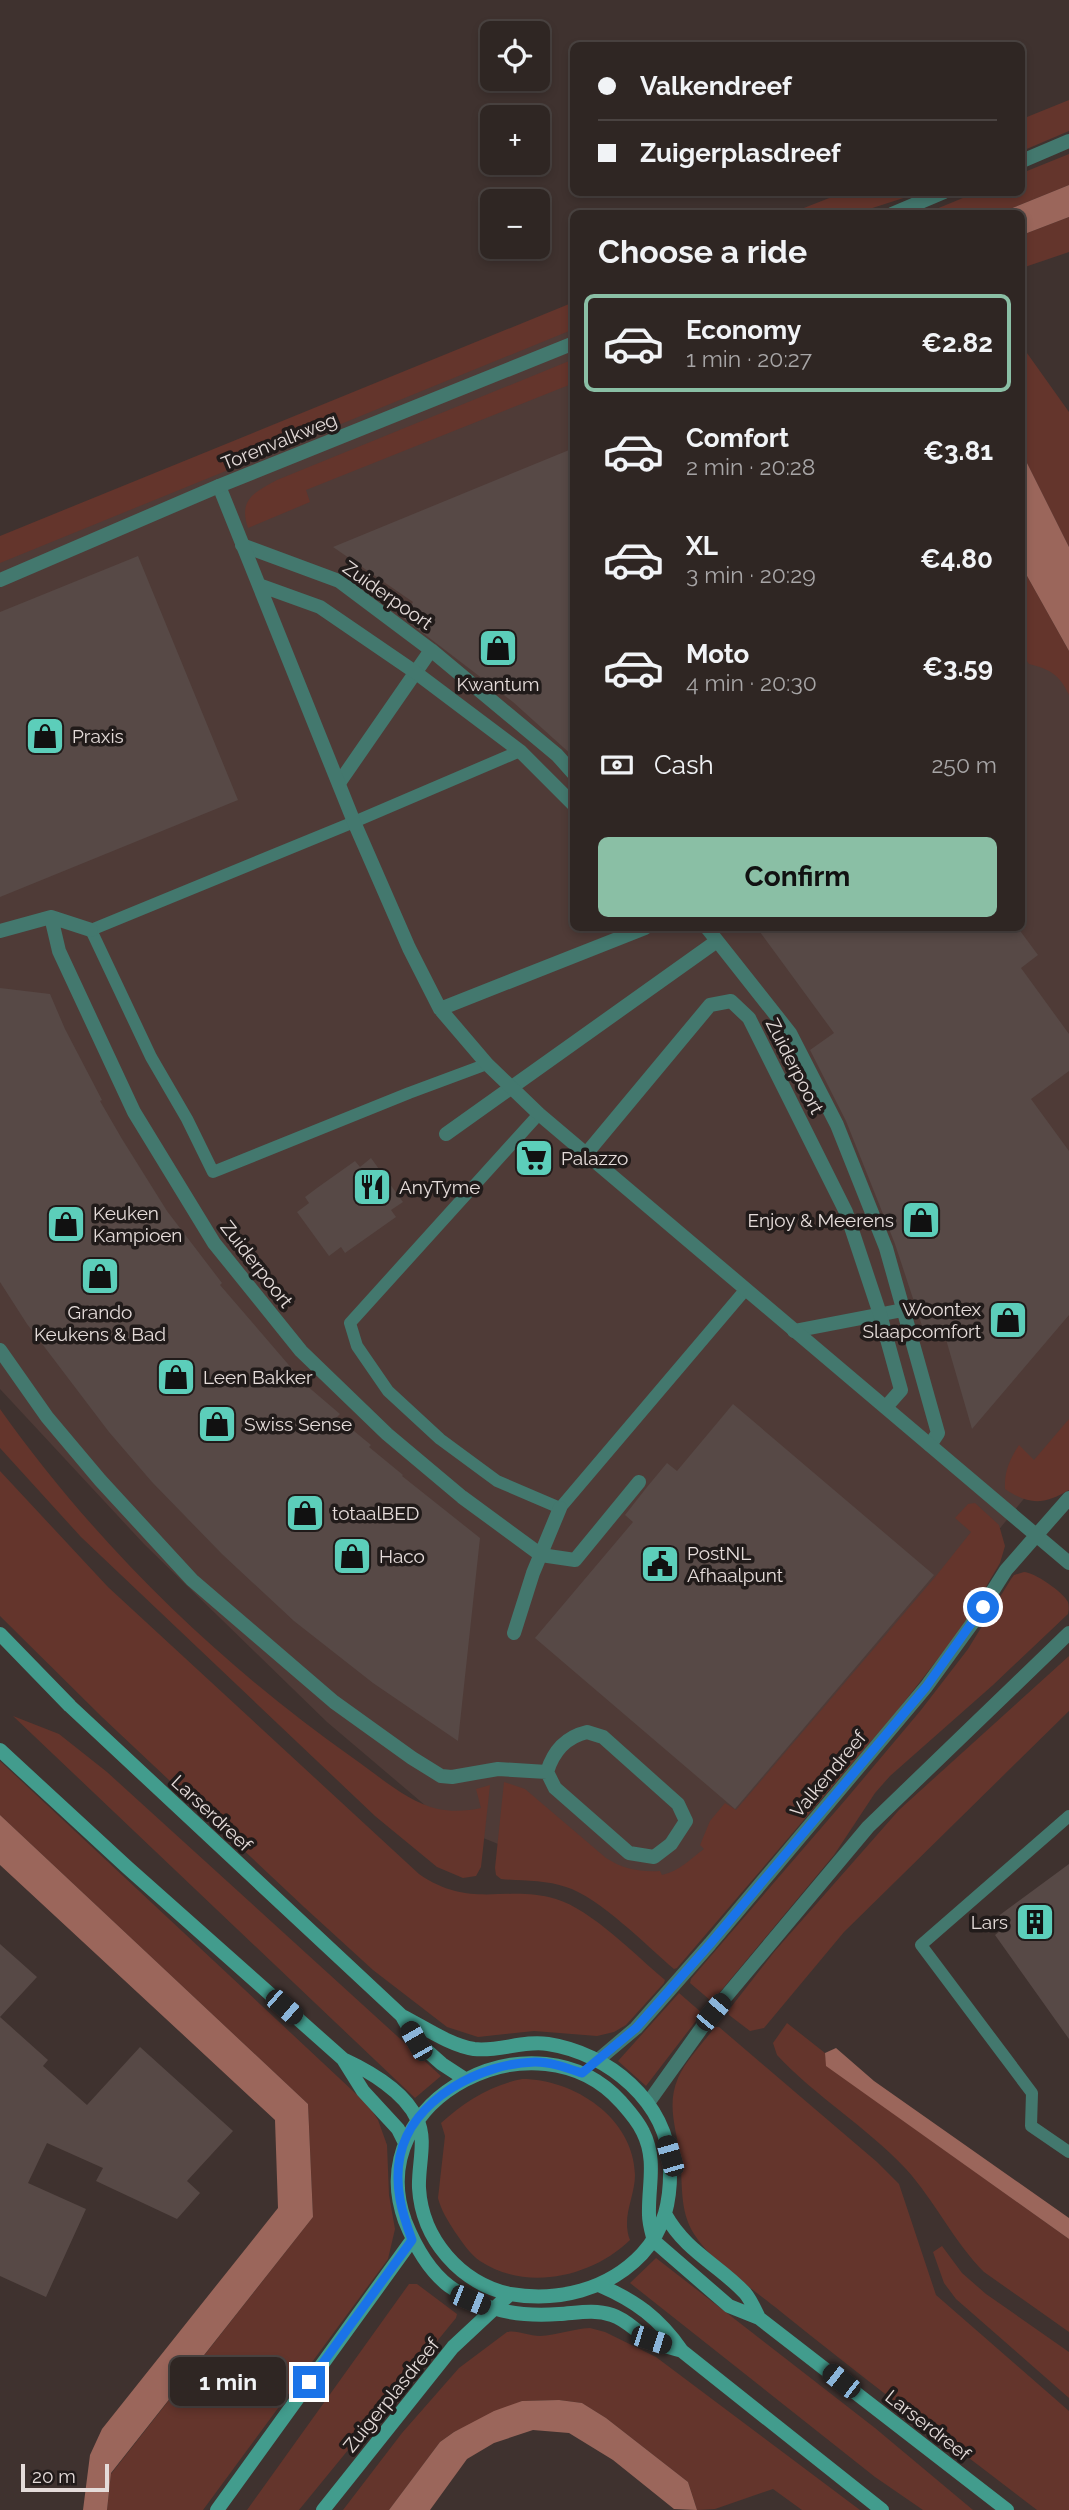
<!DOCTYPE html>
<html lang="en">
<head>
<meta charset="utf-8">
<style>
  :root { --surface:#2f2623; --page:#372e2b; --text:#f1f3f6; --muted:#a7a5a6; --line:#4a4341; --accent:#8abfa5 }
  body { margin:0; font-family:Raleway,sans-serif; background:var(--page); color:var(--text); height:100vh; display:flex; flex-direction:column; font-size:26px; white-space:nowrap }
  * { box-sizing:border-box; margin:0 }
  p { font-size:23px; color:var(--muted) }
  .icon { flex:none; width:38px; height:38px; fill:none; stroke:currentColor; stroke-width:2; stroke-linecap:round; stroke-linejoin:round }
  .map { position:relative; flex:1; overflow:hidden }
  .panel { position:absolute; left:570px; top:210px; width:455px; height:721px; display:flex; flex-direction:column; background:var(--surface); border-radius:10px; box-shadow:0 4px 10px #0003,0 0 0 2px var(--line) }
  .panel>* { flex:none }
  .hud { position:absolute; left:570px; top:42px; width:455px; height:154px; border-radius:10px; box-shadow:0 4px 10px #0003,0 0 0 2px var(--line); display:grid; align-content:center; height:154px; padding:0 28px; background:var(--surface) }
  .tools { position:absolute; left:480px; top:21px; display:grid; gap:14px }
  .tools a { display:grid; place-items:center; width:70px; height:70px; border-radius:10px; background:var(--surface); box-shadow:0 4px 10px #0003,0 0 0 2px var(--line); font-size:35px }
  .scale { position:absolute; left:21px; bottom:18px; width:88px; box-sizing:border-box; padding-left:7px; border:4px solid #e5dcda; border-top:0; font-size:19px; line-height:24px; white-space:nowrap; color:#e5dcda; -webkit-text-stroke:5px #211b1a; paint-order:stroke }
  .end { position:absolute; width:32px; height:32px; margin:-16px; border:9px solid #1a73e8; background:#fff; box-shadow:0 0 0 4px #fff }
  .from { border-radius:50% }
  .bubble { position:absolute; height:49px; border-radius:10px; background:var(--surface); box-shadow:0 4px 10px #0003,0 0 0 2px var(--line); font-size:23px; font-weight:700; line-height:49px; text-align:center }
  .car { position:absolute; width:21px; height:42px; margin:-21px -10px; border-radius:9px; box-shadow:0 0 5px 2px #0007; background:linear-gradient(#222 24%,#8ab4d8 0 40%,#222 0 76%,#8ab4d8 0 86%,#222 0) }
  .hud b { display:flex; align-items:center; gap:24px; height:66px; font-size:26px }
  .hud b+b { border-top:2px solid var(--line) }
  .hud i { width:18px; height:18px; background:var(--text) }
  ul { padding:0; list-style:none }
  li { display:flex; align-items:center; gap:21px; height:98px; margin:0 14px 10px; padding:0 14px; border:4px solid transparent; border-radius:10px }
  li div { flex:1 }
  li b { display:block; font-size:26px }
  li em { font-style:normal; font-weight:700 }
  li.on { border-color:var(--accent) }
  li>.icon { width:63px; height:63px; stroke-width:1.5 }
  h2 { padding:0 28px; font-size:32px; line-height:84px }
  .pay { display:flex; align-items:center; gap:18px; height:77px; padding:0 28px; font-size:26px }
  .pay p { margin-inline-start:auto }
  .button { display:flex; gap:14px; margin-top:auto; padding:14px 28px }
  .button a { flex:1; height:80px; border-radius:10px; background:var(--accent); color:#111; font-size:28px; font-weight:700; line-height:80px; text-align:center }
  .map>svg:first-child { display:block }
  .built { fill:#4f3b37 }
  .green { fill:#64352c }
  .water { fill:#9b665b }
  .building { fill:#574946 }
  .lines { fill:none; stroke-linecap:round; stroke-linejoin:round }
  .service { stroke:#43786e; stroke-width:12 }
  .pedestrian { stroke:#43786e; stroke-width:14 }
  .minor { stroke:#43786e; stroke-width:14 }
  .tertiary { stroke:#43786e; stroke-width:14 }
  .secondary { stroke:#429c8d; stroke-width:14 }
  .route { stroke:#1a73e8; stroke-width:9 }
  .labels { text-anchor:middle; stroke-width:7; stroke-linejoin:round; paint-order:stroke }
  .street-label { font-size:19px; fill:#e5dcda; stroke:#211b1a }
  .poi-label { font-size:19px; fill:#e5dcda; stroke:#211b1a; text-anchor:start }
</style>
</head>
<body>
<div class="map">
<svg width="1069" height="2510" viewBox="0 0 1069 2510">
  <rect width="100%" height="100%" fill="#3f322f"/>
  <path class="built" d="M 574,311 L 574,928 L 1022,928 L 1022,588 L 1069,676 L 1069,1450 L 1044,1474 L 702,1896 L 583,1878 L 446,1823 L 327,1722 L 144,1544 L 0,1389 L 0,547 Z"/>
  <path class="green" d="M 1069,100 L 1069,131 L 1022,151 L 1022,119 Z
    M 1069,154 L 1069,185 L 1000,213 L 924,214 L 975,193 L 1022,192 L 1022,173 Z
    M 842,193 L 842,192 L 919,193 L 857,213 L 791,213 Z
    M 1069,217 L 1069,252 L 1022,268 L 1022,235 Z
    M 574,302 L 574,329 L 0,563 L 0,536 Z
    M 1022,346 L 1069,412 L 1069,547 L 1022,453 Z
    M 574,359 L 574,383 L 306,490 L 310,502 L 248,528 C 238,499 255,492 277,480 Z
    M 1022,567 L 1069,651 L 1069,695 C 1060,675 1050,669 1029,664 L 1022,654 Z
    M 0,1409 C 96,1544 217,1662 353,1758 C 379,1776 407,1802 438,1809 C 452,1812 468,1811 481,1808 L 476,1789 L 490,1785 L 481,1867 L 476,1876 L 463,1878 L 437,1867 L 375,1816 L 81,1537 L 0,1448 Z
    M 1069,1419 L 1069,1490 C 1044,1505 1029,1505 1005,1489 C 1004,1472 1010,1459 1019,1445 L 1034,1460 Z
    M 0,1471 L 108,1587 L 419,1874 C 471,1910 505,1884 556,1899 C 592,1910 635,1955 665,1980 L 664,1983 L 626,2025 L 614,2032 L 597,2036 L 534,2031 L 478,2037 L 447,2027 L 373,1970 L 304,1907 L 102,1717 L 0,1616 Z
    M 975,1503 L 999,1525 L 1005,1546 L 1000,1563 L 961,1629 L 898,1710 L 677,1968 L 674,1969 C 647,1946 599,1897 566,1887 C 546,1880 522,1881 501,1879 L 496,1875 L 495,1868 L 504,1782 L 525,1789 L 606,1858 C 623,1869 639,1872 660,1871 L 662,1875 C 681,1870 689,1860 704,1849 L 700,1845 L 710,1821 L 725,1803 L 736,1810 L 936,1576 L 971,1532 L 955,1518 L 968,1504 Z
    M 1024,1572 C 1034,1572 1063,1592 1068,1602 C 1069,1606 1069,1609 1068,1614 L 993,1685 L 890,1776 L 875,1793 L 834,1855 L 715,1998 L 710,2000 L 690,1983 L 691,1979 L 847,1798 L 921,1710 L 968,1649 L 1011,1579 L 1014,1575 Z
    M 1069,1656 L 1069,1711 L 844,1932 L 764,2028 L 750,2031 L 729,2015 L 728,2011 L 774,1952 L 899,1810 Z
    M 13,1716 L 59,1734 L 107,1772 L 441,2076 L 415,2098 Z
    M 0,1761 L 369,2106 L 378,2120 L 387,2145 L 389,2195 L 395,2229 L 388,2259 L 203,2510 L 107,2510 L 111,2474 L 313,2217 L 308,2104 L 0,1815 Z
    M 679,1993 L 702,2013 L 646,2086 L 618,2061 Z
    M 787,2023 L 825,2053 L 827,2066 L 1069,2239 L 1069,2332 L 984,2272 C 954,2242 935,2201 906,2169 C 867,2127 816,2097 777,2055 L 773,2043 Z
    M 715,2027 L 719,2027 L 877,2162 L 899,2184 L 936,2295 L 1069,2411 L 1069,2510 L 1037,2510 C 951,2444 864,2379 780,2311 C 753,2289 711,2262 694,2234 C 679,2210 683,2184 680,2157 C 677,2130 666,2106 678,2078 C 686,2060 703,2043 715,2027 Z
    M 522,2079 C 574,2079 634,2118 635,2175 C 635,2197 621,2217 630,2240 C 592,2277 526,2292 480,2261 C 470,2254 462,2242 455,2232 C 448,2221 441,2210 438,2198 L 445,2136 L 441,2123 C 464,2102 491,2085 522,2079 Z
    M 942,2246 L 962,2273 L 986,2294 L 1069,2352 L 1069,2398 L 956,2299 L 944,2283 L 933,2252 Z
    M 656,2258 L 875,2428 L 973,2510 L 923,2510 L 875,2477 L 630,2283 Z
    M 409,2284 L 417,2284 L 457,2314 L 456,2318 L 299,2510 L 247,2510 Z
    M 590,2328 L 605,2332 L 656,2357 L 860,2510 L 802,2510 L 773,2489 L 715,2509 L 697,2510 L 688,2482 L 606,2418 L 582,2403 L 559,2400 L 522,2401 L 454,2432 L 440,2442 L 389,2510 L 343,2510 L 402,2433 L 459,2368 L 507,2332 C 518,2330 528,2336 540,2336 C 557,2335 573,2329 590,2328 Z"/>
  <path class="water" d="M 1069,185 L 1069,217 L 1022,235 L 1022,214 L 1000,213 Z
    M 1022,453 L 1069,547 L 1069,651 L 1022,567 Z
    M 0,1815 L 308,2104 L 313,2217 L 111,2473 L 107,2510 L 83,2510 L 90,2455 L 102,2429 L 278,2208 L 275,2120 L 0,1865 Z
    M 836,2048 L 874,2081 L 1069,2218 L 1069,2239 L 826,2066 L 825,2053 Z
    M 559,2400 L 582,2403 L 606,2418 L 688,2482 L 697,2510 L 674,2509 L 613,2460 L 569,2433 L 533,2430 L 494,2443 L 467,2459 L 430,2510 L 389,2510 L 440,2442 L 454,2432 L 494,2411 L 522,2401 Z"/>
  <path class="building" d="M 574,448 L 574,757 L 513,702 L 402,617 L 413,602 L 333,547 Z
    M 138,556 L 238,800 L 0,897 L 0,612 Z
    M 757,928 L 1018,928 L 1038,955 L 1021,968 L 1069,1034 L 1069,1071 L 1031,1099 L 1069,1151 L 1069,1315 L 972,1429 L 945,1336 L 927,1341 L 895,1244 L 846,1121 L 810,1050 L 834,1033 Z
    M 0,988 L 50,994 L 65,1029 L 102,1100 L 100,1101 L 122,1139 L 167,1211 L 222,1283 L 220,1285 L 306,1385 L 340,1414 L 337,1417 L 371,1445 L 369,1447 L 403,1475 L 402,1476 L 480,1538 L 458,1741 L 373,1683 L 294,1621 L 222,1554 L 152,1482 L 109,1432 L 27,1324 L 0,1282 Z
    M 371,1158 L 403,1202 L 391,1210 L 396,1217 L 345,1253 L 341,1247 L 329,1256 L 297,1212 L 309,1203 L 305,1197 L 317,1188 L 355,1161 L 360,1167 Z
    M 733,1404 L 934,1575 L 735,1809 L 535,1638 L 633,1522 L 625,1515 L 647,1487 L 667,1463 L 677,1471 Z
    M 1069,1864 L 1069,2039 L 995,1935 L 1005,1927 L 997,1917 Z
    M 0,1944 L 37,1977 L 0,2017 L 48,2060 L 43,2066 L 87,2105 L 140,2047 L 233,2131 L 187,2181 L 200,2193 L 177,2219 L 96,2181 L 103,2168 L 47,2143 L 28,2183 L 86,2209 L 46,2297 L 0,2276 Z"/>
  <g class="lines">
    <path class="service" d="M 487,1064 L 409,1093 L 213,1172 L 187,1119 L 151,1057 L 91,930 L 354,822 L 520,751
      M 539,1114 L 350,1323 L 357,1346 L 388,1391 L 440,1439 L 497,1481 L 560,1508 L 746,1289
      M 1069,1816 L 921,1945 L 1032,2093 L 1031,2126 L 1069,2152"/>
    <path class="pedestrian" d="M 242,545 L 339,581 L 431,650 L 557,755 L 574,774
      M 339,783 L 431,650
      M 51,917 L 59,951 L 134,1112 L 214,1243 L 301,1351 L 387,1434 L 462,1497 L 541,1555 L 575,1560 L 639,1482
      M 707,928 L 790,1033 L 837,1125 L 886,1248 L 938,1433 L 930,1445
      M 0,931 L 51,917 L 91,930
      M 446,1134 L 717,941
      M 794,1331 L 903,1310
      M 514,1633 L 533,1573 L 560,1508"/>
    <path class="minor" d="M 219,486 L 354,822 L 409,948 L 440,1009 L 487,1064 L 539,1114 L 1069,1563
      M 259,585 L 320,607 L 415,672 L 520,751 L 574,805
      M 440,1009 L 645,928
      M 586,1154 L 710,1005 L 731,1001 L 749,1018 L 846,1212 L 880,1314 L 901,1390 L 886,1407
      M 0,1350 L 47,1417 L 100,1480 L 192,1580 L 334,1702 L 412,1758 L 441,1776 L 452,1777 L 498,1769 L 547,1772
      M 587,1732 L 603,1737 L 678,1804 L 686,1821 L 671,1844 L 654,1857 L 629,1853 L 555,1788 L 547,1772 C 553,1752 566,1737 587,1732 Z
      M 598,2060 L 636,2028 L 710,1944 L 926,1687 L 971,1625 L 1006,1570 L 1069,1498
      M 648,2103 L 713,2012 L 868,1827 L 1069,1633"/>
    <path class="tertiary" d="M 1022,161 L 1069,141
      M 892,214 L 944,192
      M 0,580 L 219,486 L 574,343"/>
    <path class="secondary" d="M 0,1634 L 70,1706 L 402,2016 L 416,2041 L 442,2064 L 465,2079
      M 0,1750 L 128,1868 L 343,2059 C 369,2071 405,2092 417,2119 C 427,2140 418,2165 419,2188 C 422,2239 460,2283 510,2294
      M 343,2059 L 363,2091 L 398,2129 L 404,2141
      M 665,2214 C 686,2252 718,2264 745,2293 C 751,2300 755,2310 759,2318
      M 654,2241 C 652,2233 649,2224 649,2215 C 648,2186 657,2160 643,2132 C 638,2121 629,2111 621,2102 C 538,2009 360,2097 405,2221 C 415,2246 428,2270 449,2286 C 483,2311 519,2317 559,2314 C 577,2313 594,2309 612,2315 C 628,2320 638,2334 652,2341 C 661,2345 672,2348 682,2351
      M 654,2241 L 729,2306 L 759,2318 L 1007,2510
      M 599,2285 C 636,2301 659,2318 682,2351 L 882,2510
      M 217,2510 L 412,2240
      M 323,2510 L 453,2347 L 510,2294 C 558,2302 608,2290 642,2254 C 665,2229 671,2200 670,2166 C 668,2102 608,2053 548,2044 C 523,2040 499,2052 474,2049 C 449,2045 424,2027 402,2016"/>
  </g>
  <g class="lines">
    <path class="route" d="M 309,2382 L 412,2240 C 402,2213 394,2186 400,2156 C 412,2099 481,2063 535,2062 C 551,2062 567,2068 582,2073 L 636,2028 L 710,1944 L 926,1687 L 983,1607"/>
  </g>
  <defs>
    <g id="shop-square" transform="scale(2.0125)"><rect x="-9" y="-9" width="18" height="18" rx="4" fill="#5cceba" stroke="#211b1a"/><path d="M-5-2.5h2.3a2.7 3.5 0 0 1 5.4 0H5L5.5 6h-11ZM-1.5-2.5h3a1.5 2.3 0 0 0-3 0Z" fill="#111"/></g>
    <g id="supermarket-square" transform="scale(2.0125)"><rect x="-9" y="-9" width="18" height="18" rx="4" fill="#5cceba" stroke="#211b1a"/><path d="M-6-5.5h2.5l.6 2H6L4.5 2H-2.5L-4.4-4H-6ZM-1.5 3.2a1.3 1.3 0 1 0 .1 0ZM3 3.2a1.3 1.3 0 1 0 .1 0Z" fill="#111"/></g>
    <g id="restaurant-square" transform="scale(2.0125)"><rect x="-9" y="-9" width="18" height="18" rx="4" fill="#5cceba" stroke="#211b1a"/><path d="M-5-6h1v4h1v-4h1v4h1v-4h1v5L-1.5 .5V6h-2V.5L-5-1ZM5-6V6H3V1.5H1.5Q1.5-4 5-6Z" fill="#111"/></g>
    <g id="civic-square" transform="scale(2.0125)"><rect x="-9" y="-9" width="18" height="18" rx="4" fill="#5cceba" stroke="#211b1a"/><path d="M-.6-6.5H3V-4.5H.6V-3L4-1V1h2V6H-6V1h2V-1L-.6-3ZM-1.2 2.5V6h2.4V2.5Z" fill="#111"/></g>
    <g id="building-square" transform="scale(2.0125)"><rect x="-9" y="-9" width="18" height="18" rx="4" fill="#5cceba" stroke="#211b1a"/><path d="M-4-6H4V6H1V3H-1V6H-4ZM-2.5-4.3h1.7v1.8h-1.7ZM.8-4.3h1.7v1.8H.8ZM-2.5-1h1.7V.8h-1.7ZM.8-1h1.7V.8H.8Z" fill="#111"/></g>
  </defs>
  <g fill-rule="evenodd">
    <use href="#shop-square" x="498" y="648"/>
    <use href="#shop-square" x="45" y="736"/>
    <use href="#supermarket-square" x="534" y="1158"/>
    <use href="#restaurant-square" x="372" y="1187"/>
    <use href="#shop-square" x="921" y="1220"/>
    <use href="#shop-square" x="66" y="1224"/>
    <use href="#shop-square" x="100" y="1276"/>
    <use href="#shop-square" x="1008" y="1320"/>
    <use href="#shop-square" x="176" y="1377"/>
    <use href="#shop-square" x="217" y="1424"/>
    <use href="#shop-square" x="305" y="1513"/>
    <use href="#shop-square" x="352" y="1556"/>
    <use href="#civic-square" x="660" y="1564"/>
    <use href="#building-square" x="1035" y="1922"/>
  </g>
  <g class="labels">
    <g class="street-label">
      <text transform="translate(279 441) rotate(-22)" y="7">Torenvalkweg</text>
      <text transform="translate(388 595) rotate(35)" y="7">Zuiderpoort</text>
      <text transform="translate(795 1066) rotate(63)" y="7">Zuiderpoort</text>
      <text transform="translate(257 1264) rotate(52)" y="7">Zuiderpoort</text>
      <text transform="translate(828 1774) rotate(-50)" y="7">Valkendreef</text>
      <text transform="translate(212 1813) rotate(43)" y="7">Larserdreef</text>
      <text transform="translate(391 2395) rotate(-51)" y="7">Zuigerplasdreef</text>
      <text transform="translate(928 2425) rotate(38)" y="7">Larserdreef</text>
    </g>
    <g class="poi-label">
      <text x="498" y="691" text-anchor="middle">Kwantum</text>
      <text x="72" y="743">Praxis</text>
      <text x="561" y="1165">Palazzo</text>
      <text x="399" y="1194">AnyTyme</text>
      <text x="93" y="1220">Keuken<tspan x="93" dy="22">Kampioen</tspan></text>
      <text x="894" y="1227" text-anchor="end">Enjoy &amp; Meerens</text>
      <text x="981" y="1316" text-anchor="end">Woontex<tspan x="981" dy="22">Slaapcomfort</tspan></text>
      <text x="100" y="1319" text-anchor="middle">Grando<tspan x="100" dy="22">Keukens &amp; Bad</tspan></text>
      <text x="203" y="1384">Leen Bakker</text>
      <text x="244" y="1431">Swiss Sense</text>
      <text x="332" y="1520">totaalBED</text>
      <text x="687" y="1560">PostNL<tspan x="687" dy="22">Afhaalpunt</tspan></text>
      <text x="379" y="1563">Haco</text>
      <text x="1008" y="1929" text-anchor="end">Lars</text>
    </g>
  </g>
</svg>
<div class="tools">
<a><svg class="icon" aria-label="locate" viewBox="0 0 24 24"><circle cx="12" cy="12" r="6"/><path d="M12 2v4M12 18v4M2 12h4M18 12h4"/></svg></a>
<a>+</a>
<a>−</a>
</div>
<div class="scale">20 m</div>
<i class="end from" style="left:983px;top:1607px"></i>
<i class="end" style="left:309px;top:2382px"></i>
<div class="bubble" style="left:170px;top:2357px;width:116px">1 min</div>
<i class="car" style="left:284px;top:2007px;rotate:131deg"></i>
<i class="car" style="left:713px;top:2012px;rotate:40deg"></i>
<i class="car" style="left:416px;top:2041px;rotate:330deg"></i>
<i class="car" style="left:670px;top:2156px;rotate:344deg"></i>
<i class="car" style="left:470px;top:2300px;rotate:112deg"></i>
<i class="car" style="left:651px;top:2340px;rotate:108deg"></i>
<i class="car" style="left:841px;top:2381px;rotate:308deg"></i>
<div class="hud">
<b><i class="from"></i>Valkendreef</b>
<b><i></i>Zuigerplasdreef</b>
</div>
<section class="panel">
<h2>Choose a ride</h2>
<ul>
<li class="on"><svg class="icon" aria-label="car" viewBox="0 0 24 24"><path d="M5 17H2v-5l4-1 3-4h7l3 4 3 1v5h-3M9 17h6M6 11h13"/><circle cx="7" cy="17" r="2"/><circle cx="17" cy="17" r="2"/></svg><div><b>Economy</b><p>1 min · 20:27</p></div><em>€2.82</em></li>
<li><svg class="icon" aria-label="car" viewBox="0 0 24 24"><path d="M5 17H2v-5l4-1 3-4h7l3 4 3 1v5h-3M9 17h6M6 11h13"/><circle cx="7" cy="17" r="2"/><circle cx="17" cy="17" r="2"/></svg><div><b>Comfort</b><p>2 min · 20:28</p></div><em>€3.81</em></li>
<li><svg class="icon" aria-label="car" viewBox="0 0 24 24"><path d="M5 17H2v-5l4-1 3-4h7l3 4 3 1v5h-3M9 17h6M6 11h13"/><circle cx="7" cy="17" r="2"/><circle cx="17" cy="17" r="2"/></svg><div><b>XL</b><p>3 min · 20:29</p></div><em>€4.80</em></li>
<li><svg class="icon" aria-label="car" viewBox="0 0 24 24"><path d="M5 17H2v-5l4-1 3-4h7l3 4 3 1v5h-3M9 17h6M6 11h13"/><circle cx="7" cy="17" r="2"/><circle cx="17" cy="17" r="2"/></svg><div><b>Moto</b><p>4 min · 20:30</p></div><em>€3.59</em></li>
</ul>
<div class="pay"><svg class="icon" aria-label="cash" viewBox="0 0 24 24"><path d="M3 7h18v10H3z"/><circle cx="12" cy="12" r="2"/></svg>Cash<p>250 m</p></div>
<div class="button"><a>Confirm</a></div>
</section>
</div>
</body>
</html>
